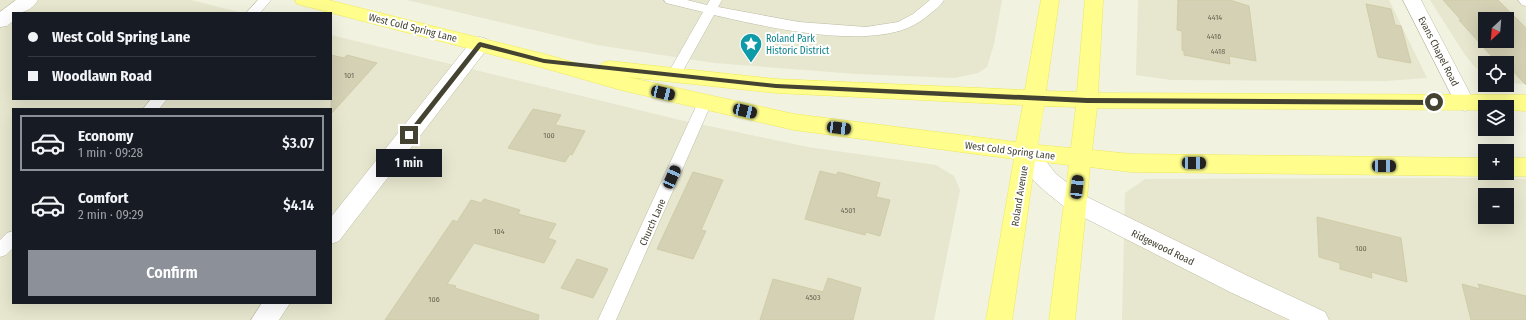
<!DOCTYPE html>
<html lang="en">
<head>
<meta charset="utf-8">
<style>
  :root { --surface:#171b24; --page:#20242c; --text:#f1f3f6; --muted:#9ea1a6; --line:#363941; --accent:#8c9099 }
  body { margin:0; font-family:"Fira Sans Condensed",sans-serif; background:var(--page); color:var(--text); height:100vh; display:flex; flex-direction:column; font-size:15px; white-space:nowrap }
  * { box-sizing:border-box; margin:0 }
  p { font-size:13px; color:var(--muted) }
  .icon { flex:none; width:22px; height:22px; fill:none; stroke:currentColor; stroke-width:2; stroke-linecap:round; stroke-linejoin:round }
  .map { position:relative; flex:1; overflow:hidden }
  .details { position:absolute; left:12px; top:108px; width:320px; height:196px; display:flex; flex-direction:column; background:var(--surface); border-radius:0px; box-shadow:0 4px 16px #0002 }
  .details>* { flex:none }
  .guide { position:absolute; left:12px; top:12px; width:320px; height:88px; border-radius:0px; box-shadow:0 4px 16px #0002; display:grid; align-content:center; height:88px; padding:0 16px; background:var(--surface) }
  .needle { width:26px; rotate:206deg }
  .tools { position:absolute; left:1478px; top:12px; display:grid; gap:8px }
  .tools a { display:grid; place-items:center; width:36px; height:36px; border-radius:0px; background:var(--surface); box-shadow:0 4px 16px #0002; font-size:20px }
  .end { position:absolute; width:18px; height:18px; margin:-9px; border:5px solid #444231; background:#fff; box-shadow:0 0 0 2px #fff }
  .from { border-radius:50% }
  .bubble { position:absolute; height:28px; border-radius:0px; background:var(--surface); box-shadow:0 4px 16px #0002; font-size:13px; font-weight:600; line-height:28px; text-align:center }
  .car { position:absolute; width:12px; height:24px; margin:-12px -6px; border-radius:5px; box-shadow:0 0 3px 1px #0007; background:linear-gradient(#222 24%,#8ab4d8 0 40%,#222 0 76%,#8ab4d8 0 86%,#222 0) }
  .guide b { display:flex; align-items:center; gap:14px; height:38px; font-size:15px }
  .guide b+b { border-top:1px solid var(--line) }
  .guide i { width:10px; height:10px; background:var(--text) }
  ul { padding:7px 0 0; list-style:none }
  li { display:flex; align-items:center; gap:12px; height:56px; margin:0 8px 6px; padding:0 8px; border:2px solid transparent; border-radius:0px }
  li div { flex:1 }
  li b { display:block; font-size:15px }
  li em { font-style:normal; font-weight:600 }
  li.selected { border-color:var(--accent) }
  li>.icon { width:36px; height:36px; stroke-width:1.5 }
  .primary-button { display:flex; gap:8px; margin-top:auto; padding:8px 16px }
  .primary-button a { flex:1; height:46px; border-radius:0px; background:var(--accent); color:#fff; font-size:16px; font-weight:600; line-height:46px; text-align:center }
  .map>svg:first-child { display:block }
  .residential { fill:#e7e6ce; fill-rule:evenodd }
  .building { fill:#d4d1b5; stroke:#d0cca8; fill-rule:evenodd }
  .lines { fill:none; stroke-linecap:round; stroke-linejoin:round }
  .service-casing { stroke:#bebca3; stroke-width:1 }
  .minor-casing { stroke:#bebca3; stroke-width:1 }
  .primary-casing { stroke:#eeea53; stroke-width:1 }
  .service { fill:#fff; fill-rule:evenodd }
  .minor { fill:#fff; fill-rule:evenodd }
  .primary { fill:#fffe8d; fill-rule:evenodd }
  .route { fill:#444231 }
  .labels { text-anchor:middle; stroke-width:4; stroke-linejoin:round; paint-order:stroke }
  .number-label { font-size:8px; fill:#686652 }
  .street-label { font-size:10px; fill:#444231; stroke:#fff }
  .culture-label { font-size:10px; fill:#0d838f; stroke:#fff; text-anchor:start }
</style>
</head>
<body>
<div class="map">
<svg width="1526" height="320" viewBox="0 0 1526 320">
  <rect width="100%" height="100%" fill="#f2f2e1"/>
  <path class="residential" d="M 0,0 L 191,0 L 243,13 L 13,13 L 13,99 L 331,99 L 331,35 L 680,120 L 808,147 L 936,165 L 954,176 L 960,190 L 934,320 L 0,320 ZM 13,109 L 331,109 L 331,303 L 13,303 Z
    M 407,0 L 1002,0 L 994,44 L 987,67 L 978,73 L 955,78 L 856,74 L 714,63 L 597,45 Z
    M 1138,0 L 1389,0 L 1427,78 L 1386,81 L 1171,80 L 1136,75 Z
    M 1430,0 L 1526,0 L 1526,84 L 1507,83 L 1507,63 L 1485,63 L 1485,74 L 1474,66 L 1465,55 ZM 1485,19 L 1507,19 L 1507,41 L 1485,41 Z
    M 1478,178 L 1526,179 L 1526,320 L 1122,320 L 1125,193 L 1145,179 ZM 1485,195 L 1507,195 L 1507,217 L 1485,217 Z"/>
  <path class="building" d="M 1178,0 L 1230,0 L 1249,6 L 1256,61 L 1229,56 L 1230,64 L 1184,55 L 1184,51 L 1182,50 L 1182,31 L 1177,30 Z
    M 1443,0 L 1498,0 L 1526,28 L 1526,85 L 1507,65 L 1507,63 L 1501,59 L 1494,59 L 1459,20 L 1462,21 ZM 1485,19 L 1507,19 L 1507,41 L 1485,41 Z
    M 1366,4 L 1391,9 L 1395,25 L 1401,26 L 1411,63 L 1378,57 Z
    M 331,55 L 344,58 L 347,55 L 377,63 L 331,114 Z
    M 533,109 L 561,115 L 555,125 L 585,131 L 572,155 L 570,154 L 565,162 L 508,148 Z
    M 820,171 L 836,175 L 838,172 L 880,183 L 876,197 L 890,200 L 880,236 L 866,232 L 865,235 L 805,219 Z
    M 693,172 L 723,180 L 701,230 L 706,231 L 693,259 L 657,249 Z
    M 484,199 L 520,210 L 518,214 L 556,224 L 548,238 L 556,241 L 544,263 L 474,243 L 447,284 L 456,286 L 455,288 L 539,315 L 538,320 L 385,320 L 453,220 L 457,222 L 471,200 L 481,203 Z
    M 1317,217 L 1401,238 L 1407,282 L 1371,272 L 1372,278 L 1340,269 L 1340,263 L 1319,257 Z
    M 577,259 L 608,269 L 593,298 L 561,288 Z
    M 828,278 L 861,288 L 853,320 L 760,320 L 773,279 L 823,292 Z
    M 1462,284 L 1480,289 L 1478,284 L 1526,296 L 1526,320 L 1471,320 Z"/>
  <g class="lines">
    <g class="service-casing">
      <path id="service" d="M 258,0 L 271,0 L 260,13 L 246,13 Z
        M 664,0 L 687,0 L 707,5 L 710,0 L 722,0 L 718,7 L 799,22 L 866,27 L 898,22 L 913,14 L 930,0 L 944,0 C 941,5 936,9 931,13 C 924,19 917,24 908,28 C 858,48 766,27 714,15 L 679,78 L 674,80 L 669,78 L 667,75 L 703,12 L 666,3 Z
        M 1518,0 L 1526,0 L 1526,6 L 1522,5 Z
        M 705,97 L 710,98 L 712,102 L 616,320 L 598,320 L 698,102 L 700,98 Z
        M 151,99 L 167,99 L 159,109 L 143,109 Z
        M 13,231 L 13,248 L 6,255 L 0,257 L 0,240 L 7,233 Z"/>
    </g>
    <g class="minor-casing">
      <path id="minor" d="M 16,0 L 38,0 C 32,10 24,13 13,13 L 13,21 L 7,26 L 0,27 L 0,12 Z
        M 1403,0 L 1421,0 L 1475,103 L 1472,108 L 1465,111 L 1458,108 Z
        M 480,37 L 487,39 L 490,44 L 487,49 L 339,241 L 331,244 L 331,217 L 473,39 Z
        M 1026,144 L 1034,146 L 1056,174 L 1083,195 L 1248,276 L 1325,312 L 1329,320 L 1290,320 L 1230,292 L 1067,209 L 1046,192 L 1034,181 L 1015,152 L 1018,146 Z
        M 262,303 L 290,303 L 279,320 L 251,320 Z"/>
    </g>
    <g class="primary-casing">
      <path id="primary" d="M 295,0 L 328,0 L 544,54 L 600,70 L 599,68 L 602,63 L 609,61 L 776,79 L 1025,90 L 1041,0 L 1059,0 L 1046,91 L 1077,92 L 1085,0 L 1103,0 L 1098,93 L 1526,95 L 1526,111 L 1507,110 L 1507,107 L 1485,107 L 1485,110 L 1097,108 L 1092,150 L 1131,154 L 1485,158 L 1485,173 L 1493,173 L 1485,176 L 1131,172 L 1090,167 L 1075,320 L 1049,320 L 1069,165 L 1035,161 L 1012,320 L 986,320 L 1014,159 L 794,130 L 621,90 L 544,68 L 297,4 ZM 627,77 L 776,93 L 1023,105 L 1016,142 L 794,114 ZM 1044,106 L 1076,107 L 1071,148 L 1038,145 Z
        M 1507,158 L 1526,158 L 1526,176 L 1507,176 L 1499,173 L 1507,173 Z"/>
    </g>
    <use href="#service" class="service"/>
    <use href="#minor" class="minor"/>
    <use href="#primary" class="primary"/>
  </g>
  <path class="route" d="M 480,42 L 544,59 L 776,84 L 1087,98 L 1434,100 L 1437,102 L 1434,105 L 1087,103 L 776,88 L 544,63 L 481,47 L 411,136 L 407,136 L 407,133 L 478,43 Z"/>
  <defs>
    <g id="sight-pin" transform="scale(1.15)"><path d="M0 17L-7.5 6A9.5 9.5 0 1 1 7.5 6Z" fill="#0f9aa8" stroke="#fff"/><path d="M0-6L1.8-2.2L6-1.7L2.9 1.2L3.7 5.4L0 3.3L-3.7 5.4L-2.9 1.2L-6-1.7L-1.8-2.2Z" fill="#fff"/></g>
  </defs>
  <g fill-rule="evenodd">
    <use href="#sight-pin" x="751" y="44"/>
  </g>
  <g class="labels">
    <g class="number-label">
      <text x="1215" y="20">4414</text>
      <text x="1214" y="39">4416</text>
      <text x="1218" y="54">4418</text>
      <text x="349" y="78">101</text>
      <text x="549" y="138">100</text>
      <text x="848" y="213">4501</text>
      <text x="499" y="234">104</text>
      <text x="1361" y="251">100</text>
      <text x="813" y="300">4503</text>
      <text x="434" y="302">106</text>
    </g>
    <g class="street-label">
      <text transform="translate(413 27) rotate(14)" y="4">West Cold Spring Lane</text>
      <text transform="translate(1439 51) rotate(63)" y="4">Evans Chapel Road</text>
      <text transform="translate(1010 150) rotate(7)" y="4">West Cold Spring Lane</text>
      <text transform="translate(1019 196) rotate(-81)" y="4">Roland Avenue</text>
      <text transform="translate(652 222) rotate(-66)" y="4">Church Lane</text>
      <text transform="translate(1163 247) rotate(26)" y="4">Ridgewood Road</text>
    </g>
    <g class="culture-label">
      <text x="766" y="42">Roland Park<tspan x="766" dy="12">Historic District</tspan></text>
    </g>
  </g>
</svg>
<div class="tools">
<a><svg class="needle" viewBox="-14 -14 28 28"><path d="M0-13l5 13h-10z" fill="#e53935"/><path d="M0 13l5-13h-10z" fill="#9ea1a6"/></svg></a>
<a><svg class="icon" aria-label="locate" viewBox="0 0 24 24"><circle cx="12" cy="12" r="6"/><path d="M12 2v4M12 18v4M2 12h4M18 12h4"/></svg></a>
<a><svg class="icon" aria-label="layers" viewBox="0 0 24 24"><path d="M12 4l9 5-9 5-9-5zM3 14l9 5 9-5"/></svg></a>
<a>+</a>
<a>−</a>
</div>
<i class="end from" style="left:1434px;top:102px"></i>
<i class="end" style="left:409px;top:135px"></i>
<div class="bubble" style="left:376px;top:149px;width:66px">1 min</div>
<i class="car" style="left:663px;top:93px;rotate:103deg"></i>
<i class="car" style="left:745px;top:111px;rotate:103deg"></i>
<i class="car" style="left:839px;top:128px;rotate:97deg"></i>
<i class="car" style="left:1194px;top:163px;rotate:91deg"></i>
<i class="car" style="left:1384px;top:166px;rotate:91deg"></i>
<i class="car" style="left:672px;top:177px;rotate:24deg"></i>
<i class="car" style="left:1077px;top:187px;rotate:6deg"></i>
<div class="guide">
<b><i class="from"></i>West Cold Spring Lane</b>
<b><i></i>Woodlawn Road</b>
</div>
<section class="details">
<ul>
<li class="selected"><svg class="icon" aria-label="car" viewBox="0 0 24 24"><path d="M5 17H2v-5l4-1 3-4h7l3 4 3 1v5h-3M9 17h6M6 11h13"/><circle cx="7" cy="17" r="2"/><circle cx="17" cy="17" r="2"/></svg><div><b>Economy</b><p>1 min · 09:28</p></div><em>$3.07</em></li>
<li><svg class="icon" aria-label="car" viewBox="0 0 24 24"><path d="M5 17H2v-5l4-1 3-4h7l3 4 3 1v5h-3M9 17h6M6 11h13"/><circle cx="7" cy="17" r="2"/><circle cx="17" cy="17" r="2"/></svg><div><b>Comfort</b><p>2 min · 09:29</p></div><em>$4.14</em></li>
</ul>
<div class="primary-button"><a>Confirm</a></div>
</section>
</div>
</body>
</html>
